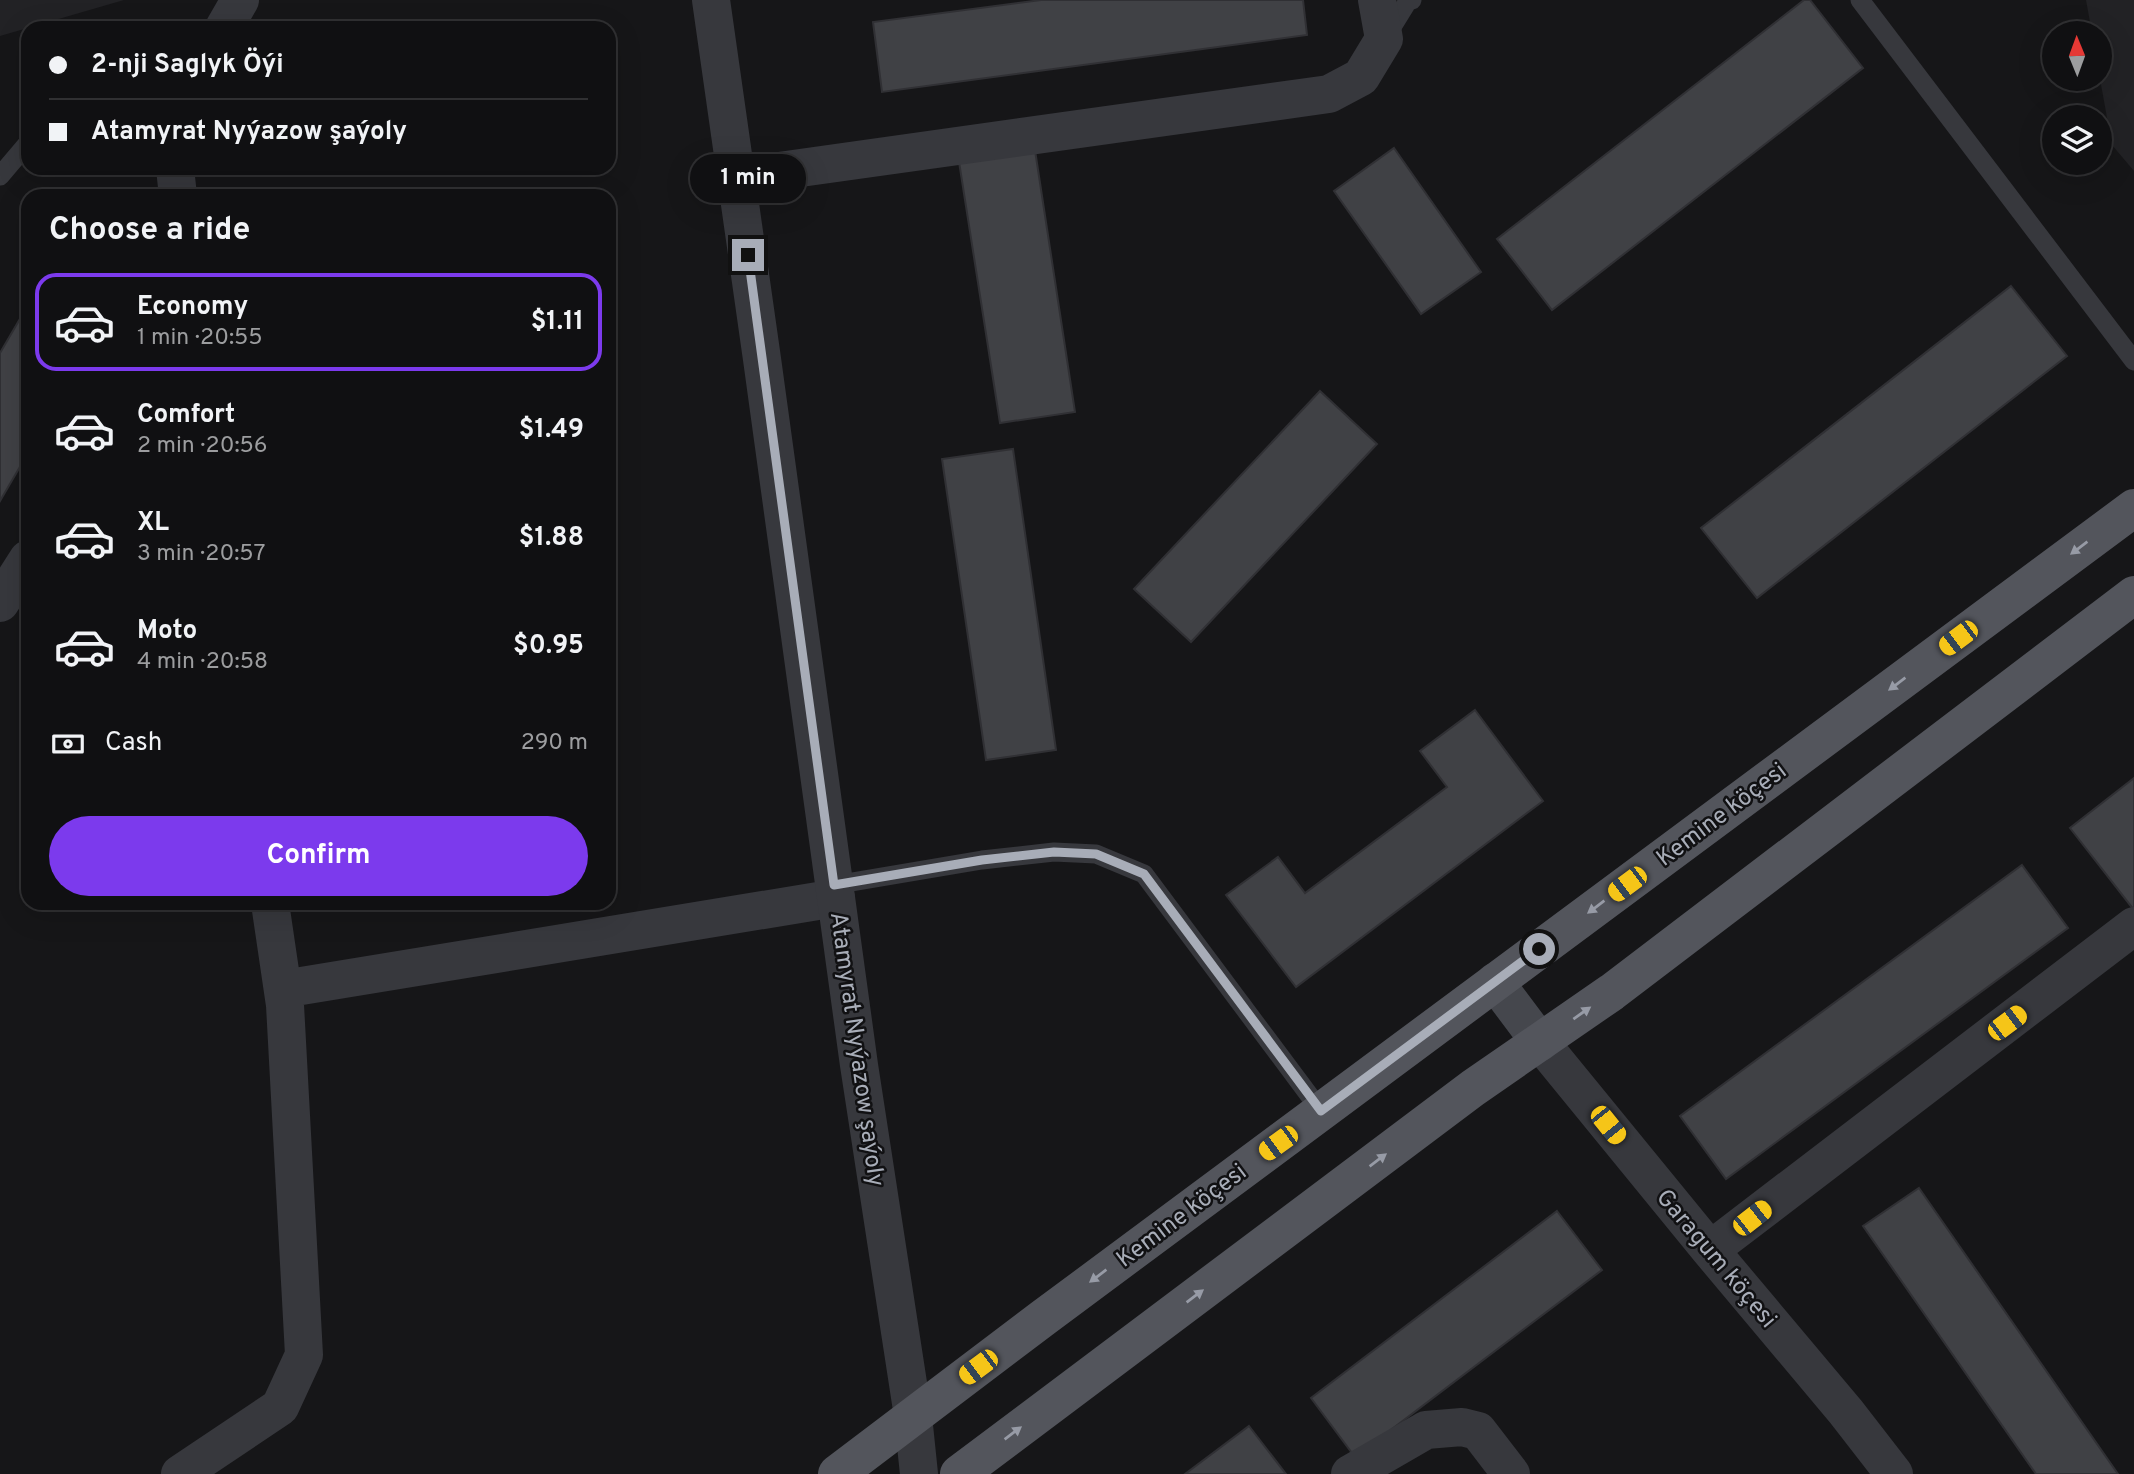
<!DOCTYPE html>
<html lang="en">
<head>
<meta charset="utf-8">
<style>
  :root { --surface:#101012; --page:#1e1e20; --text:#f1f3f6; --muted:#9c9d9f; --line:#303032; --accent:#7c3aed }
  body { margin:0; font-family:Overpass,sans-serif; background:var(--page); color:var(--text); height:100vh; display:flex; flex-direction:column; font-size:26px; white-space:nowrap }
  * { box-sizing:border-box; margin:0 }
  p { font-size:23px; color:var(--muted) }
  .icon { flex:none; width:38px; height:38px; fill:none; stroke:currentColor; stroke-width:2; stroke-linecap:round; stroke-linejoin:round }
  .map { position:relative; flex:1; overflow:hidden }
  .side { position:absolute; left:21px; top:189px; width:595px; height:721px; display:flex; flex-direction:column; background:var(--surface); border-radius:21px; box-shadow:0 7px 28px #0002,0 0 0 2px var(--line) }
  .side>* { flex:none }
  .top-card { position:absolute; left:21px; top:21px; width:595px; height:154px; border-radius:21px; box-shadow:0 7px 28px #0002,0 0 0 2px var(--line); display:grid; align-content:center; height:154px; padding:0 28px; background:var(--surface) }
  .needle { width:46px; rotate:359deg }
  .tools { position:absolute; left:2042px; top:21px; display:grid; gap:14px }
  .tools a { display:grid; place-items:center; width:70px; height:70px; border-radius:50%; background:var(--surface); box-shadow:0 7px 28px #0002,0 0 0 2px var(--line); font-size:35px }
  .end { position:absolute; width:32px; height:32px; margin:-16px; border:9px solid #a8adb8; background:#111; box-shadow:0 0 0 4px #111 }
  .from { border-radius:50% }
  .bubble { position:absolute; height:49px; border-radius:24px; background:var(--surface); box-shadow:0 7px 28px #0002,0 0 0 2px var(--line); font-size:23px; font-weight:700; line-height:49px; text-align:center }
  .car { position:absolute; width:21px; height:42px; margin:-21px -10px; border-radius:9px; box-shadow:0 0 5px 2px #0007; background:linear-gradient(#f5c518 24%,#345 0 40%,#f5c518 0 76%,#345 0 86%,#f5c518 0) }
  .top-card b { display:flex; align-items:center; gap:24px; height:66px; font-size:26px }
  .top-card b+b { border-top:2px solid var(--line) }
  .top-card i { width:18px; height:18px; background:var(--text) }
  ul { padding:0; list-style:none }
  li { display:flex; align-items:center; gap:21px; height:98px; margin:0 14px 10px; padding:0 14px; border:4px solid transparent; border-radius:21px }
  li div { flex:1 }
  li b { display:block; font-size:26px }
  li em { font-style:normal; font-weight:700 }
  li.selected { border-color:var(--accent) }
  li>.icon { width:63px; height:63px; stroke-width:1.5 }
  h2 { padding:0 28px; font-size:32px; line-height:84px }
  .pay { display:flex; align-items:center; gap:18px; height:77px; padding:0 28px; font-size:26px }
  .pay p { margin-inline-start:auto }
  .button { display:flex; gap:14px; margin-top:auto; padding:14px 28px }
  .button a { flex:1; height:80px; border-radius:42px; background:var(--accent); color:#fff; font-size:28px; font-weight:700; line-height:80px; text-align:center }
  .map>svg:first-child { display:block }
  .built { fill:#222225 }
  .building { fill:#404145; stroke:#303034; stroke-width:2 }
  .lines { fill:none; stroke-linecap:round; stroke-linejoin:round }
  .service { stroke:#37383d; stroke-width:19 }
  .minor { stroke:#37383d; stroke-width:38 }
  .tertiary { stroke:#37383d; stroke-width:38 }
  .secondary { stroke:#45474d; stroke-width:38 }
  .primary { stroke:#53555c; stroke-width:38 }
  .oneway { fill:#979ba6 }
  .route { stroke:#a8adb8; stroke-width:9 }
  .labels { text-anchor:middle; stroke-width:5; stroke-linejoin:round; paint-order:stroke }
  .street-label { font-size:24px; fill:#a8adb8; stroke:#111113 }
</style>
</head>
<body>
<div class="map">
<svg width="2134" height="1474" viewBox="0 0 2134 1474">
  <rect width="100%" height="100%" fill="#161618"/>
  <path class="built" d="M 0,0 L 124,0 L 0,36 Z
    M 2086,0 L 2134,0 L 2134,171 L 2112,145 L 2100,79 L 2100,33 L 2092,33 Z"/>
  <path class="building" d="M 1041,0 L 1303,0 L 1307,35 L 882,92 L 873,22 Z
    M 1804,0 L 1810,0 L 1863,68 L 1552,310 L 1497,239 Z
    M 1033,137 L 1075,412 L 1000,423 L 957,149 Z
    M 1394,148 L 1481,272 L 1421,314 L 1334,191 Z
    M 2011,286 L 2067,356 L 1757,598 L 1701,528 Z
    M 28,305 L 28,453 L 0,501 L 0,353 Z
    M 1320,391 L 1377,444 L 1191,642 L 1134,589 Z
    M 1013,449 L 1056,750 L 986,760 L 942,459 Z
    M 1475,710 L 1543,801 L 1296,987 L 1226,895 L 1278,857 L 1305,893 L 1447,787 L 1420,751 Z
    M 2134,778 L 2134,910 L 2070,828 Z
    M 2022,865 L 2068,928 L 1726,1179 L 1680,1116 Z
    M 1919,1188 L 2118,1474 L 2036,1474 L 1863,1226 Z
    M 1557,1211 L 1602,1270 L 1355,1457 L 1311,1398 Z
    M 1249,1426 L 1286,1474 L 1185,1474 Z"/>
  <g class="lines">
    <path class="service" d="M 1860,0 L 2134,361
      M 1387,35 L 1408,1 L 1412,0
      M 0,176 L 28,143
      M 834,885 L 982,860 L 1054,852 L 1096,854 L 1144,874 L 1321,1111"/>
    <path class="minor" d="M 224,28 L 240,0
      M 175,168 L 178,196
      M 736,177 L 1329,94 L 1361,77 L 1384,39 L 1377,0
      M 0,603 L 28,559
      M 283,989 L 836,898
      M 1540,1042 L 1710,1250 L 1846,1412 L 1894,1474
      M 1710,1250 L 2134,926
      M 180,1474 L 280,1407 L 304,1355 L 285,1005 L 270,903
      M 1350,1474 L 1426,1430 L 1462,1427 L 1478,1431 L 1511,1474"/>
    <path class="tertiary" d="M 711,0 L 762,359 L 859,1065 L 913,1416 L 919,1474"/>
    <path class="secondary" d="M 1495,982 L 1540,1042"/>
    <path class="primary" d="M 837,1474 L 1043,1318 L 2134,508
      M 959,1474 L 1473,1088 L 1612,992 L 2134,595"/>
  </g>
  <defs><path id="oneway-solid" d="M-6-.8H1V-3.2L6.5 0L1 3.2V.8H-6Z" transform="scale(1.75)"/></defs>
  <g class="oneway">
    <use href="#oneway-solid" transform="translate(2079 548) rotate(143)"/>
    <use href="#oneway-solid" transform="translate(1897 684) rotate(143)"/>
    <use href="#oneway-solid" transform="translate(1596 907) rotate(143)"/>
    <use href="#oneway-solid" transform="translate(1582 1013) rotate(-35)"/>
    <use href="#oneway-solid" transform="translate(1378 1160) rotate(-37)"/>
    <use href="#oneway-solid" transform="translate(1098 1276) rotate(143)"/>
    <use href="#oneway-solid" transform="translate(1195 1296) rotate(-37)"/>
    <use href="#oneway-solid" transform="translate(1013 1433) rotate(-37)"/>
  </g>
  <g class="lines">
    <path class="route" d="M 748,255 L 834,885 L 982,860 L 1054,852 L 1096,854 L 1144,874 L 1321,1111 L 1539,949"/>
  </g>
  <g class="labels">
    <g class="street-label">
      <text transform="translate(1721 814) rotate(-37)" y="8">Kemine köçesi</text>
      <text transform="translate(858 1049) rotate(82)" y="8">Atamyrat Nyýazow şaýoly</text>
      <text transform="translate(1181 1215) rotate(-37)" y="8">Kemine köçesi</text>
      <text transform="translate(1717 1258) rotate(50)" y="8">Garagum köçesi</text>
    </g>
  </g>
</svg>
<div class="tools">
<a><svg class="needle" viewBox="-14 -14 28 28"><path d="M0-13l5 13h-10z" fill="#e53935"/><path d="M0 13l5-13h-10z" fill="#9c9d9f"/></svg></a>
<a><svg class="icon" aria-label="layers" viewBox="0 0 24 24"><path d="M12 4l9 5-9 5-9-5zM3 14l9 5 9-5"/></svg></a>
</div>
<i class="end from" style="left:1539px;top:949px"></i>
<i class="end" style="left:748px;top:255px"></i>
<div class="bubble" style="left:690px;top:154px;width:116px">1 min</div>
<i class="car" style="left:1958px;top:638px;rotate:233deg"></i>
<i class="car" style="left:1627px;top:884px;rotate:233deg"></i>
<i class="car" style="left:2007px;top:1023px;rotate:53deg"></i>
<i class="car" style="left:1608px;top:1125px;rotate:141deg"></i>
<i class="car" style="left:1278px;top:1143px;rotate:234deg"></i>
<i class="car" style="left:1752px;top:1218px;rotate:52deg"></i>
<i class="car" style="left:978px;top:1367px;rotate:233deg"></i>
<div class="top-card">
<b><i class="from"></i>2-nji Saglyk Öýi</b>
<b><i></i>Atamyrat Nyýazow şaýoly</b>
</div>
<section class="side">
<h2>Choose a ride</h2>
<ul>
<li class="selected"><svg class="icon" aria-label="car" viewBox="0 0 24 24"><path d="M5 17H2v-5l4-1 3-4h7l3 4 3 1v5h-3M9 17h6M6 11h13"/><circle cx="7" cy="17" r="2"/><circle cx="17" cy="17" r="2"/></svg><div><b>Economy</b><p>1 min · 20:55</p></div><em>$1.11</em></li>
<li><svg class="icon" aria-label="car" viewBox="0 0 24 24"><path d="M5 17H2v-5l4-1 3-4h7l3 4 3 1v5h-3M9 17h6M6 11h13"/><circle cx="7" cy="17" r="2"/><circle cx="17" cy="17" r="2"/></svg><div><b>Comfort</b><p>2 min · 20:56</p></div><em>$1.49</em></li>
<li><svg class="icon" aria-label="car" viewBox="0 0 24 24"><path d="M5 17H2v-5l4-1 3-4h7l3 4 3 1v5h-3M9 17h6M6 11h13"/><circle cx="7" cy="17" r="2"/><circle cx="17" cy="17" r="2"/></svg><div><b>XL</b><p>3 min · 20:57</p></div><em>$1.88</em></li>
<li><svg class="icon" aria-label="car" viewBox="0 0 24 24"><path d="M5 17H2v-5l4-1 3-4h7l3 4 3 1v5h-3M9 17h6M6 11h13"/><circle cx="7" cy="17" r="2"/><circle cx="17" cy="17" r="2"/></svg><div><b>Moto</b><p>4 min · 20:58</p></div><em>$0.95</em></li>
</ul>
<div class="pay"><svg class="icon" aria-label="cash" viewBox="0 0 24 24"><path d="M3 7h18v10H3z"/><circle cx="12" cy="12" r="2"/></svg>Cash<p>290 m</p></div>
<div class="button"><a>Confirm</a></div>
</section>
</div>
</body>
</html>
